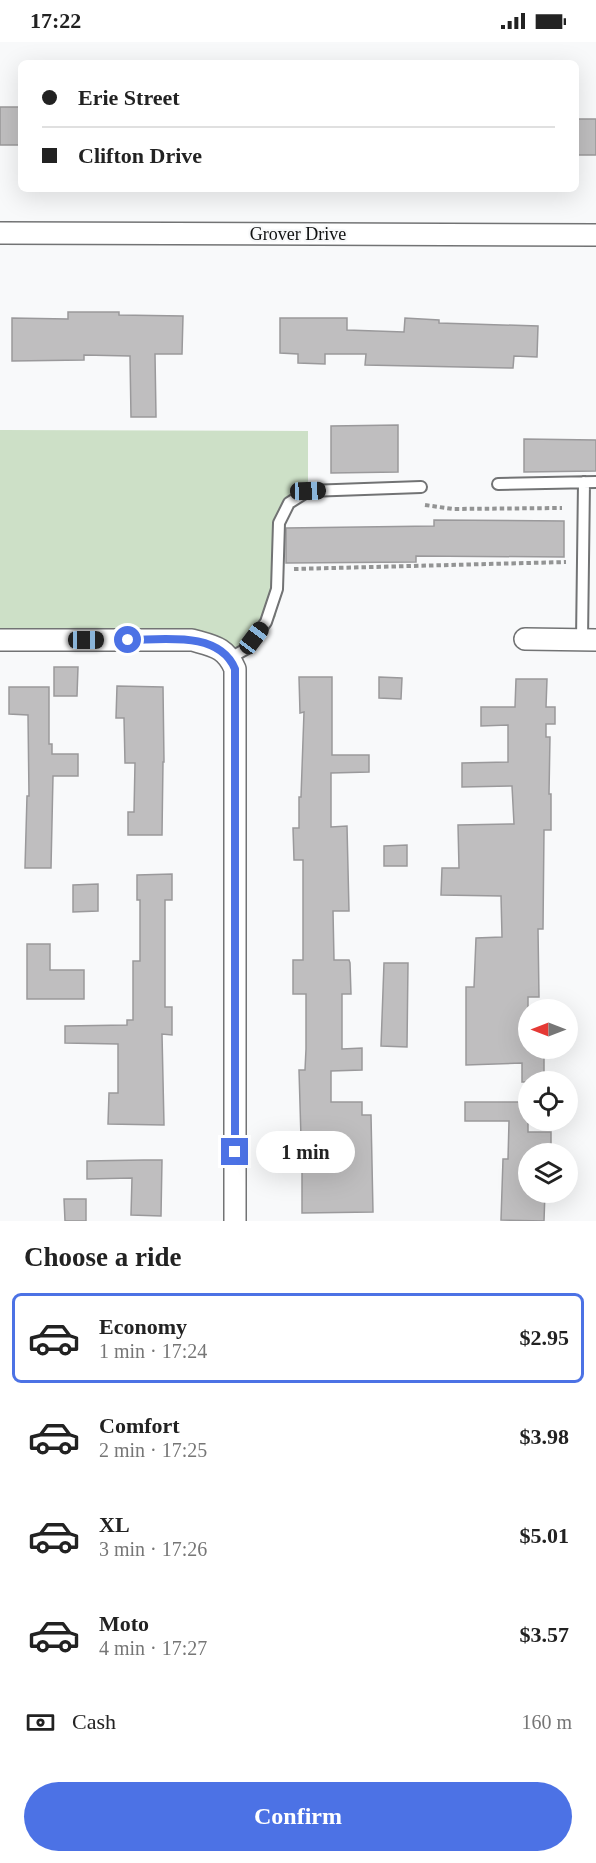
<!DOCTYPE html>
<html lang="en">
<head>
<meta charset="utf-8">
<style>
  :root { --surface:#fff; --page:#f2f2f2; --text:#222; --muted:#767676; --line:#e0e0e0; --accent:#4c72e5 }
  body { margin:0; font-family:"Times New Roman",serif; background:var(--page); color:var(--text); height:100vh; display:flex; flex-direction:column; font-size:22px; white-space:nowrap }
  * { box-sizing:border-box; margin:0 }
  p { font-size:20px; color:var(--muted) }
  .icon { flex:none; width:33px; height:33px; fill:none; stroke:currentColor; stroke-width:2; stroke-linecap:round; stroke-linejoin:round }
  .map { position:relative; height:1179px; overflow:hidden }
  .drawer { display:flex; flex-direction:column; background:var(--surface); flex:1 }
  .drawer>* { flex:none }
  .hud { position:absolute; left:18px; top:18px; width:561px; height:132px; border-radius:9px; box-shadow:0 6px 24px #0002; display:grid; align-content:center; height:132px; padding:0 24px; background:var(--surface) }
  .needle { width:39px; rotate:270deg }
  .tools { position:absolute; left:518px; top:957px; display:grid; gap:12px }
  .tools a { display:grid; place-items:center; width:60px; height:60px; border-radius:50%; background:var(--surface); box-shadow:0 6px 24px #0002; font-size:30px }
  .end { position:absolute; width:27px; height:27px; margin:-14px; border:8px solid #4c72e5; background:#fff; box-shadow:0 0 0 3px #fff }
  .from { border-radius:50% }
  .bubble { position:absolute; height:42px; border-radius:21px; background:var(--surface); box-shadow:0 6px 24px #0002; font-size:20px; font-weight:800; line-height:42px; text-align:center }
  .car { position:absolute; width:18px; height:36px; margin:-18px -9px; border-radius:8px; box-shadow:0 0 4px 2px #0007; background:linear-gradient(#222 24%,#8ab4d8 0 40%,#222 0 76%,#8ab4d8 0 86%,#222 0) }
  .hud b { display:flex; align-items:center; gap:21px; height:57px; font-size:22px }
  .hud b+b { border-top:2px solid var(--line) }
  .hud i { width:15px; height:15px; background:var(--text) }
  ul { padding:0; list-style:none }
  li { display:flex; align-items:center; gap:18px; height:90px; margin:0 12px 9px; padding:0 12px; border:3px solid transparent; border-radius:9px }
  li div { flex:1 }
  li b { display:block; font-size:22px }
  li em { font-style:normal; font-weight:800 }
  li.active { border-color:var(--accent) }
  li>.icon { width:54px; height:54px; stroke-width:1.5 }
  h2 { padding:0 24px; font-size:27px; line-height:72px }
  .pay { display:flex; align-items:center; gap:15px; height:66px; padding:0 24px; font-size:22px }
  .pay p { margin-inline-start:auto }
  .cta { display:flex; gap:12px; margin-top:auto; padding:12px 24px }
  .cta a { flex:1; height:69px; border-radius:36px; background:var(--accent); color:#fff; font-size:24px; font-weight:800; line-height:69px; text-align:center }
  .status { display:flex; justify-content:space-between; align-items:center; height:42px; padding:0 30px; background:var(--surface); direction:ltr }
  .status svg { height:16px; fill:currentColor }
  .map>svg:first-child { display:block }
  .green { fill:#cde0c7 }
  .building { fill:#bfbebf; stroke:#9a999b; stroke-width:1.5 }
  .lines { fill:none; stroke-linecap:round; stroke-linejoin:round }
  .lane-casing { stroke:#727374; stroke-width:14 }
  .street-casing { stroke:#727374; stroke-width:24 }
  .path { stroke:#939494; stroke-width:4; stroke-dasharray:4.5 3; stroke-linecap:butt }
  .lane { stroke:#fff; stroke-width:10 }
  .street { stroke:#fff; stroke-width:21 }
  .route { stroke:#4c72e5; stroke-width:8 }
  .labels { text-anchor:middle; stroke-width:4.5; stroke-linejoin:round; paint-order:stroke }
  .street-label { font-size:18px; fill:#0f1010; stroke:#f8f9fa }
</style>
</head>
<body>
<div class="status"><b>17:22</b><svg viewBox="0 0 49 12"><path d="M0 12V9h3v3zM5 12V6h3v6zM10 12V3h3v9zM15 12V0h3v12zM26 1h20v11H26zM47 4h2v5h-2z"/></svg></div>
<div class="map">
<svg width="596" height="1179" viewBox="0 0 596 1179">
  <rect width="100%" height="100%" fill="#f8f9fa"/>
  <path class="green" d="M 0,388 L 308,389 L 308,449 L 289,461 L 279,481 L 276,574 L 260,598 L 230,616 L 217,605 L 0,598 Z"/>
  <path class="building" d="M 0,65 L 21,65 L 21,103 L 0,103 Z
    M 576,77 L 596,77 L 596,113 L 576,113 Z
    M 68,270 L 119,270 L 119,273 L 183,274 L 182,312 L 155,312 L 156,375 L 131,375 L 130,314 L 84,313 L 84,318 L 12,319 L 12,276 L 68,277 Z
    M 280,276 L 347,276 L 347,288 L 404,290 L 405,276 L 439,278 L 439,281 L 538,284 L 537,315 L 514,314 L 513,326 L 365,323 L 366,312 L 325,312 L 325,322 L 298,321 L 298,312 L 280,311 Z
    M 398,383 L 398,430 L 331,431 L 331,384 Z
    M 524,397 L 596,398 L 596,429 L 524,430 Z
    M 434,478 L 564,479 L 564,515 L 416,514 L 416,520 L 286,521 L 286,486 L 434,484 Z
    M 54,625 L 78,625 L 77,654 L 54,654 Z
    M 299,635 L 332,635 L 332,713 L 369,713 L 369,730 L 331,731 L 331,785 L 347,784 L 349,869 L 333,869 L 334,918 L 349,918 L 350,921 L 351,952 L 342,952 L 342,1007 L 362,1006 L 362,1028 L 331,1029 L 331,1060 L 362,1060 L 362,1073 L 371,1073 L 373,1170 L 302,1171 L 302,1126 L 293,1125 L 293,1096 L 301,1096 L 299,1028 L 305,1028 L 306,1007 L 306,952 L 293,952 L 293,918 L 303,918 L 303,818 L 294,818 L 293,786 L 299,786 L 299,755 L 301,755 L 304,670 L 300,671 Z
    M 379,635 L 402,636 L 401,657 L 379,656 Z
    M 516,637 L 547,637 L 546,665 L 555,665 L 555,682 L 546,682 L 546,695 L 550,695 L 549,752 L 551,752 L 551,788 L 544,788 L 543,887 L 538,887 L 539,955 L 528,955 L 528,1006 L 544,1006 L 544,1040 L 522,1040 L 522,1021 L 466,1023 L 466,945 L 474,945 L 476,896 L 502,895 L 501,854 L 441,853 L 442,826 L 459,826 L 458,783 L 514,782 L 512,744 L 462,745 L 462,721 L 508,720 L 508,683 L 481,684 L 481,665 L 515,665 Z
    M 117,644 L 163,645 L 164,720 L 163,720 L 162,793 L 128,793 L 128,770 L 134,770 L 135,721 L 125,721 L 124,676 L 116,676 Z
    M 9,645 L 49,645 L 49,702 L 52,702 L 52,712 L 78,712 L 78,734 L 53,734 L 51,826 L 25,826 L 27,754 L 29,754 L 28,673 L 9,672 Z
    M 407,803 L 407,824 L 384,824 L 384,804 Z
    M 172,832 L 172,858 L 165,858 L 165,965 L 172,965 L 172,993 L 162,992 L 164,1083 L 108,1082 L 109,1051 L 118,1051 L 118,1002 L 65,1001 L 65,984 L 127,983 L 127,978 L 133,978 L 133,919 L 140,919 L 140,858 L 137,858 L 137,833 Z
    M 98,842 L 98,869 L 73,870 L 73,843 Z
    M 27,902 L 50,902 L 50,928 L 84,928 L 84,957 L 27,957 Z
    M 384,921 L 408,921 L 407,1005 L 381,1004 Z
    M 465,1060 L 528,1060 L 528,1090 L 551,1090 L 551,1112 L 528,1112 L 528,1150 L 545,1150 L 544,1179 L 501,1178 L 503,1117 L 508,1117 L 509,1079 L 465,1079 Z
    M 144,1118 L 162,1118 L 161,1174 L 131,1173 L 132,1136 L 87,1137 L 87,1119 Z
    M 64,1157 L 86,1157 L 86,1179 L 65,1179 Z"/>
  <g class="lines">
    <g class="lane-casing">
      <path id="lane" d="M 498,442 L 596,440
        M 582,598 L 584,440
        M 230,616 L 246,607 L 266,580 L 277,547 L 279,481 L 289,461 L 308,449 L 421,445"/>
    </g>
    <g class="street-casing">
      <path id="street" d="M 0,191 L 596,193
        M 525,597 L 596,598
        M 0,598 L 192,598 C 213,604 226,605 235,627 L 235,1179"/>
    </g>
    <path class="path" d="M 425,463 L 453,467 L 562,466
      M 294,527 L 566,520"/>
    <use href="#lane" class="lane"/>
    <use href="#street" class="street"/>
  </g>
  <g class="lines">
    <path class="route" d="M 128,598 C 162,598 219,588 235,627 L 235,1110"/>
  </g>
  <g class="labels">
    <g class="street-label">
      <text x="298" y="198">Grover Drive</text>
    </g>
  </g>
</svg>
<div class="tools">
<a><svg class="needle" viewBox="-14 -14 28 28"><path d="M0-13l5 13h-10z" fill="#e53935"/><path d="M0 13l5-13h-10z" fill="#767676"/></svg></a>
<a><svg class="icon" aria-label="locate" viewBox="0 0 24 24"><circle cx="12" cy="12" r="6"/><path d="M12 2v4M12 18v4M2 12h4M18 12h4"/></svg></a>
<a><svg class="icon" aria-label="layers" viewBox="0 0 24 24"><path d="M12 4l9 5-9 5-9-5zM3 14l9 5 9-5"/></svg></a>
</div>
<i class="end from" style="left:128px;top:598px"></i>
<i class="end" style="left:235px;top:1110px"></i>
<div class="bubble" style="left:256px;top:1089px;width:99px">1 min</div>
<i class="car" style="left:308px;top:449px;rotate:88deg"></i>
<i class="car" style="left:254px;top:596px;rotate:37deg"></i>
<i class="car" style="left:86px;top:598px;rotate:90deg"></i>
<div class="hud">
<b><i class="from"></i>Erie Street</b>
<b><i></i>Clifton Drive</b>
</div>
</div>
<section class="drawer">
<h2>Choose a ride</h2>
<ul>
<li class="active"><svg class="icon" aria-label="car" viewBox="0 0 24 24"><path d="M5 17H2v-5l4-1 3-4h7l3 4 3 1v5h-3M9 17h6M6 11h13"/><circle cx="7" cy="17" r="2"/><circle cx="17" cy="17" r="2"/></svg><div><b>Economy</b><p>1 min · 17:24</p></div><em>$2.95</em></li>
<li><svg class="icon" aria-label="car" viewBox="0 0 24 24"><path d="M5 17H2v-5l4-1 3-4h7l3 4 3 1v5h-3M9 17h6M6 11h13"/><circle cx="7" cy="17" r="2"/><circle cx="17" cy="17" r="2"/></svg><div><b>Comfort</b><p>2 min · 17:25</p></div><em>$3.98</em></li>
<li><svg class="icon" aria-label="car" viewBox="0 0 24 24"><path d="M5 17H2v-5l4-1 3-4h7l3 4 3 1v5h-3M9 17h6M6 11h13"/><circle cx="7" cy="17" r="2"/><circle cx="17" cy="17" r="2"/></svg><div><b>XL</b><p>3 min · 17:26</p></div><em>$5.01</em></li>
<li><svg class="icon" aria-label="car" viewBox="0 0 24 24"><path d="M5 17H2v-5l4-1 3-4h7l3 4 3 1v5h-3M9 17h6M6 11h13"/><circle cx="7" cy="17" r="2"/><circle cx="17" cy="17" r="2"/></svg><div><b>Moto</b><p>4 min · 17:27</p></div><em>$3.57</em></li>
</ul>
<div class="pay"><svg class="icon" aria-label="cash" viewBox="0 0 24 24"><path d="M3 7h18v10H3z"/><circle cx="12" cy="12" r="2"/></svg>Cash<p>160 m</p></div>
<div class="cta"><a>Confirm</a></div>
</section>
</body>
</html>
